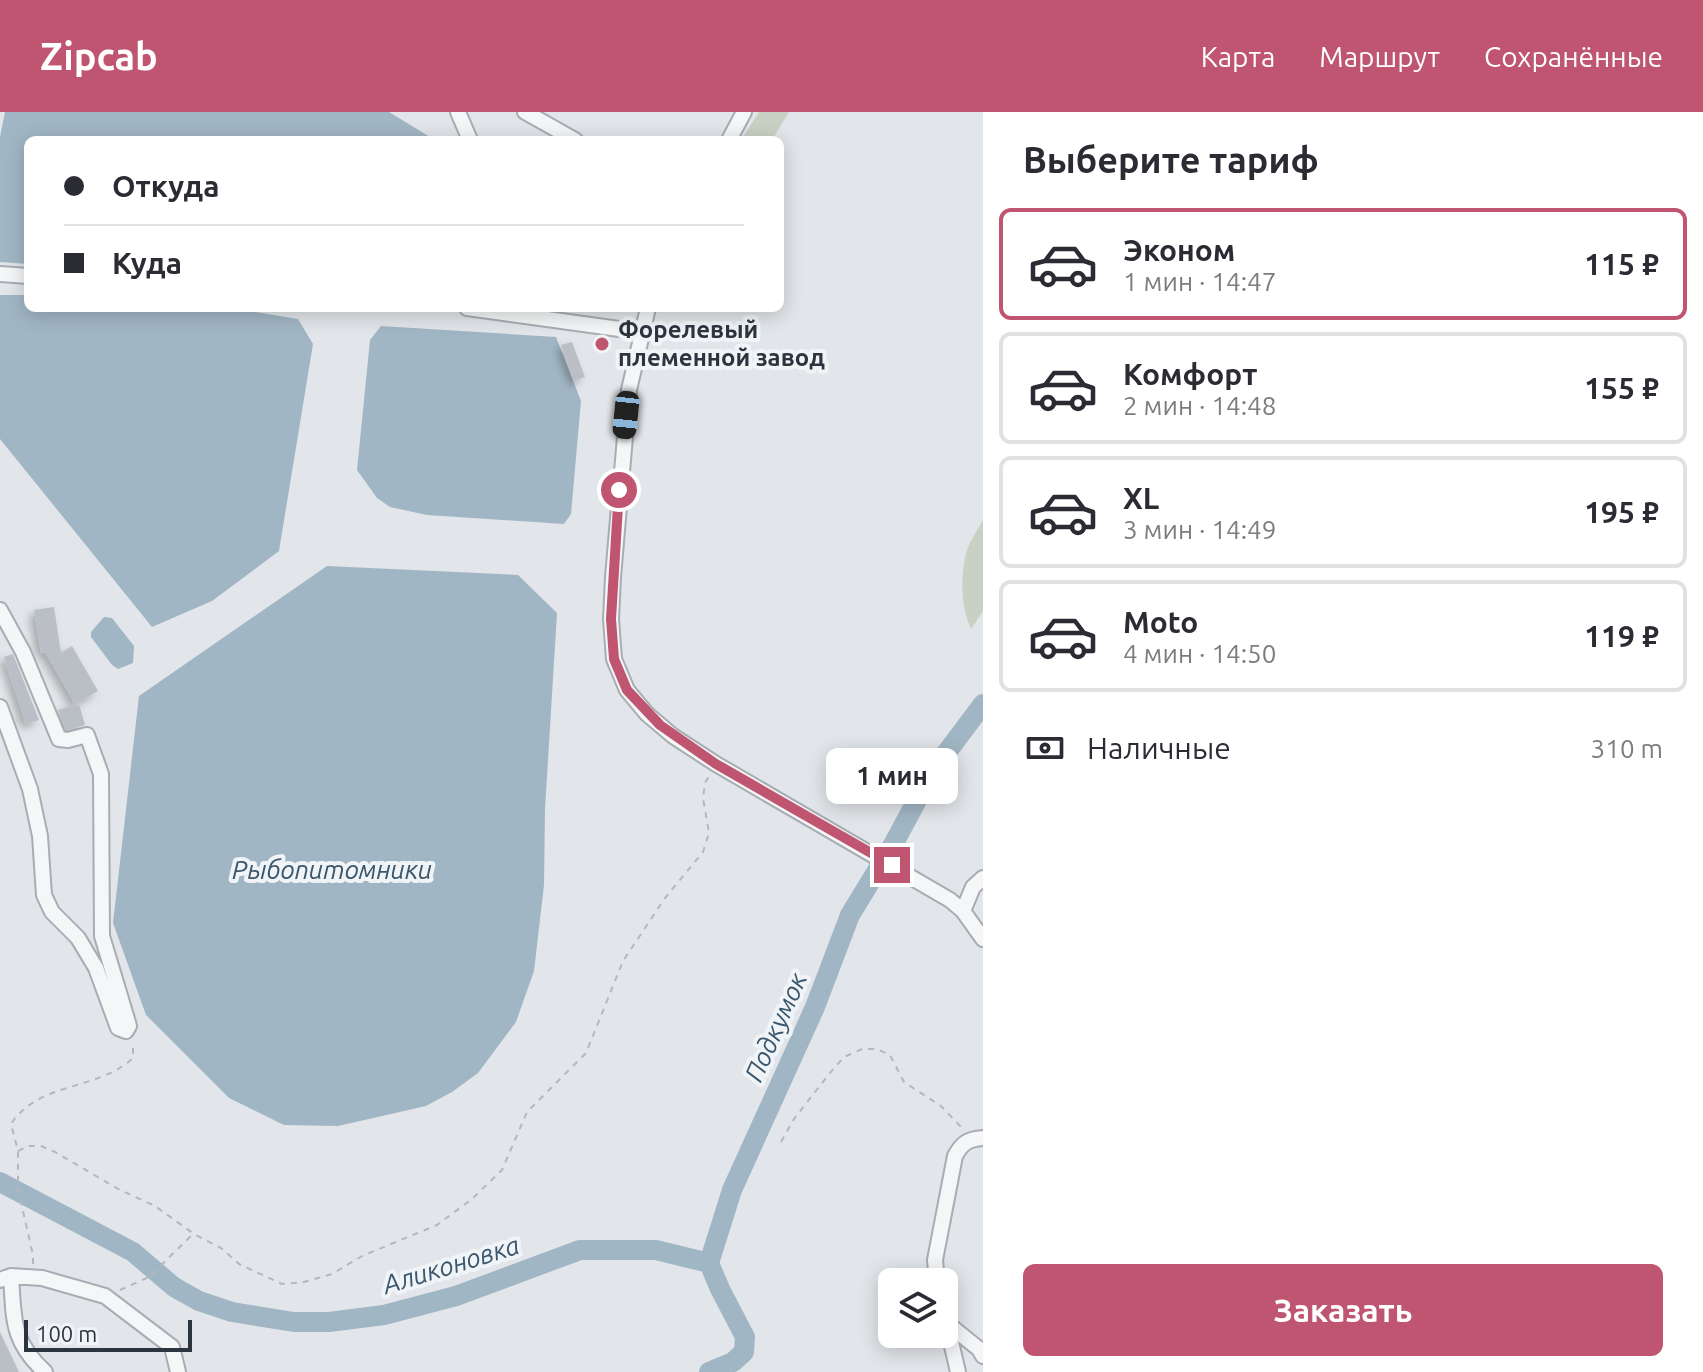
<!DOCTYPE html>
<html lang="ru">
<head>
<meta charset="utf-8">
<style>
  :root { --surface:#fff; --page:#f2f2f3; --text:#2b2b33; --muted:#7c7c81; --line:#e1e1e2; --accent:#bf5570 }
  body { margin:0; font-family:Ubuntu,sans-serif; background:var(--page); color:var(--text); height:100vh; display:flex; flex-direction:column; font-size:30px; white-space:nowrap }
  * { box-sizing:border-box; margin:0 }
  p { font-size:26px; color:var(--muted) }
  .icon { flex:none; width:44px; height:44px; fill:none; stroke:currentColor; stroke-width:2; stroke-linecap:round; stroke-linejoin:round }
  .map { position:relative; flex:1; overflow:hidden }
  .side { display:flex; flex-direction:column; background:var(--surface); width:720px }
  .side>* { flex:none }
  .hud { position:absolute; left:24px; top:24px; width:760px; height:176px; border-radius:12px; box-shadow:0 4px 20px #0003; display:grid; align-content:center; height:176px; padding:0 40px; background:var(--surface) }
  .buttons { position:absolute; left:878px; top:1156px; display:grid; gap:16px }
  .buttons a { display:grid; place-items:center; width:80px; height:80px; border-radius:12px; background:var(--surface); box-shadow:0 4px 20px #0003; font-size:40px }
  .scale { position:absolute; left:24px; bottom:20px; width:168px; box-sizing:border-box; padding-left:8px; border:4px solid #2c353f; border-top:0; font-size:22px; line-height:28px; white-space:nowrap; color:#2c353f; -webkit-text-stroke:6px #f1f4f6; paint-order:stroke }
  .end { position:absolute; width:36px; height:36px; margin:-18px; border:10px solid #bf5570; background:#fff; box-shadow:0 0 0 4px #fff }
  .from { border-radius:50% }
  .bubble { position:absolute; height:56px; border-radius:12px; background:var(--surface); box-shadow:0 4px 20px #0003; font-size:26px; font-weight:700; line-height:56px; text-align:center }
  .car { position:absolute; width:24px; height:48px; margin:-24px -12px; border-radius:10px; box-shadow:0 0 6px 2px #0007; background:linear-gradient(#222 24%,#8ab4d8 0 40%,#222 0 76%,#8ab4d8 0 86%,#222 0) }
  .hud b { display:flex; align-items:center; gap:28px; height:76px; font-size:30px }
  .hud b+b { border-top:2px solid var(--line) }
  .hud i { width:20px; height:20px; background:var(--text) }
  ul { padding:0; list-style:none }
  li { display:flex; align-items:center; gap:24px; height:112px; margin:0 16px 12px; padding:0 24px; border:4px solid var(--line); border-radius:12px }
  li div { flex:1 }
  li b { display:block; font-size:30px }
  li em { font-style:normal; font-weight:700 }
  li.active { border-color:var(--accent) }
  li>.icon { width:72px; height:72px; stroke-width:1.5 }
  h2 { padding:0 40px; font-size:36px; line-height:96px }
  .pay { display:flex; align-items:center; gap:20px; height:88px; padding:0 40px; font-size:30px }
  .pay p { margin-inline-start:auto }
  .cta { display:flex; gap:16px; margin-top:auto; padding:16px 40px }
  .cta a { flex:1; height:92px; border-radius:12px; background:var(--accent); color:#fff; font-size:32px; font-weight:700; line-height:92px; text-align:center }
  header { display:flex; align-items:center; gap:48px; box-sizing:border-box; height:112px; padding:0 40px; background:var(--accent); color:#fff }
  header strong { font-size:38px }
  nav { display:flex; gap:44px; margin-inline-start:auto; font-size:28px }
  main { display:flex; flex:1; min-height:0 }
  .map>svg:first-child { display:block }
  .green { fill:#c9d1c4 }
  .water { fill:#a1b6c4 }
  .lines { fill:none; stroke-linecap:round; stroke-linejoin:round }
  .river { stroke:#a1b6c4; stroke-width:20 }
  .building { fill:#babfc5; filter:url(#shadow) }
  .minor-casing { stroke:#a8adb3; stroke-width:18 }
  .path { stroke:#b4b8bc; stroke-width:2; stroke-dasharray:6 6; stroke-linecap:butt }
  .minor { stroke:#f4f6f7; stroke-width:14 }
  .route { stroke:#bf5570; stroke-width:10 }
  .poi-dot { fill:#bf5570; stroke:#f1f4f6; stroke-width:3 }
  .labels { text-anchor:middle; stroke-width:8; stroke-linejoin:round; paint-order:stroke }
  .poi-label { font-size:24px; font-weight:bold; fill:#2c353f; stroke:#f1f4f6; text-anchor:start }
  .water-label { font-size:26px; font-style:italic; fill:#3a576e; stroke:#f1f4f6 }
</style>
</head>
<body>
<header>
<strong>Zipcab</strong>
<nav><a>Карта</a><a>Маршрут</a><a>Сохранённые</a></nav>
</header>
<main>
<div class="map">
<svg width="983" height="1260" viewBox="0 0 983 1260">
  <defs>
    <filter id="shadow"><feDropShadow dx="-4.5" dy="4.5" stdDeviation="4" flood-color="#0004"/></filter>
  </defs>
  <rect width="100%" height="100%" fill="#e2e5e9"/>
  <path class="green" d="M 759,0 L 789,0 L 772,28 L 741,28 Z
    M 983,408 L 983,499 L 971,517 C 961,496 960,464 966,442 C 969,430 977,419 983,408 Z"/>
  <path class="water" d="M 5,0 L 389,0 L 435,28 L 28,28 L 28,152 L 0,150 L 0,25 Z
    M 0,183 L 28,183 L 28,196 L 231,196 L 298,207 L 313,232 L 279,439 L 212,489 L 152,515 L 0,327 Z
    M 381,214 L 556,225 L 581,289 L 571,402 L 564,412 L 427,403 L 390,395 L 377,386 L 357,358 L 370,228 Z
    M 327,454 L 518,463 L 557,501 L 545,697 L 544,773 L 534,859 L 516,910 L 478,961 L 452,980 L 426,994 L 338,1014 L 284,1013 L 229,986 L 146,903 L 113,811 L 139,584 Z
    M 104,505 L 112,506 L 134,534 L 133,551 L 118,557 L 112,553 L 91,525 L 91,520 Z"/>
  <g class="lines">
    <path class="river" d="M 0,1070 L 133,1140 L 174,1175 L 199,1189 L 232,1200 L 294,1210 L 329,1210 L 384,1203 L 456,1184 L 580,1138 L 656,1138 L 709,1151
      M 709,1260 L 733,1250 L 744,1240 L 745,1225 L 720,1177 L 709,1151 L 732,1078 L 815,895 L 850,803 L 894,731 L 932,660 L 983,592"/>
  </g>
  <path class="building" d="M 572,230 L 585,265 L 574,269 L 561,233 Z
    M 54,495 L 61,541 L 72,534 L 98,579 L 75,592 L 45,540 L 41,541 L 34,498 Z
    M 13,542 L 39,608 L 26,612 L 4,545 Z
    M 79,592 L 85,613 L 66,618 L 58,598 Z
    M 0,1220 L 19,1260 L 0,1260 Z"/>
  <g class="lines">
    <g class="minor-casing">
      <path id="minor" d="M 458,0 L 470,28
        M 525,0 L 575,28
        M 729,28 L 744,0
        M 0,162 L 28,164
        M 467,196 L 641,220
        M 648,196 L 629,278 L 613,465 L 611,507 L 614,547 L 627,578 L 647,602 L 673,624 L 716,652 L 950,788 L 963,799 L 983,827
        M 0,498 L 23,540 L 59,627 L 68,628 L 87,623 L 101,662 L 102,824 L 127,907 L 129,914 L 126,919 L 118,916 L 96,856 L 78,826 L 52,800 L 44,783 L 40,724 L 30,677 L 0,595
        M 963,799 L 973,775 L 983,766
        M 11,1164 C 14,1207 11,1229 45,1260
        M 0,1168 L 11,1164 L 42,1166 L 105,1184 L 172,1235 L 178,1260
        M 937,1170 L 935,1148 L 955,1044 C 962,1031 968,1027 983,1026
        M 944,1200 L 958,1260
        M 948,1212 L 979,1237 L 983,1244"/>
    </g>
    <path class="path" d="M 781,1030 L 794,1007 L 829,962 L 844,945 L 862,937 L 877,937 L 890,943 L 904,970 L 941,994 L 963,1017
      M 18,1039 L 28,1034 L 41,1034 L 55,1040 L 120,1078 L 155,1094 L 194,1122 L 221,1136 L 239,1152 L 282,1172 L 304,1170 L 332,1162 L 362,1144 L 437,1113 L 472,1087 L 502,1058 L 527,1000 L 586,941 L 623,849 L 665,786 L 703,740 L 709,721 L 703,686 L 705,671 L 709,664
      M 33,1152 L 33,1143 L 18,1077 L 18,1039 L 11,1012 C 39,969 98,979 133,946 L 133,930
      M 120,1178 L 149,1165 L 193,1122"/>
    <use href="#minor" class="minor"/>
  </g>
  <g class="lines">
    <path class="route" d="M 619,378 L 611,507 L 614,547 L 627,578 L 660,613 L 716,652 L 892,753"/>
  </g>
  <circle class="poi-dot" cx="602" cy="232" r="8"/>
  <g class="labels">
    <g class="poi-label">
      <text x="618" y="226">Форелевый<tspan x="618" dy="28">племенной завод</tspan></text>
    </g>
    <g class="water-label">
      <text x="332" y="767">Рыбопитомники</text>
      <text transform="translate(776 915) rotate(-66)" y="9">Подкумок</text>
      <text transform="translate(451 1153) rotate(-17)" y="9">Аликоновка</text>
    </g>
  </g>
</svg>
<div class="buttons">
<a><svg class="icon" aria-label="layers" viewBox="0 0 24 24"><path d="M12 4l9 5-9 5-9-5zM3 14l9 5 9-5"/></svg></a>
</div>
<div class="scale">100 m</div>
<i class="end from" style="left:619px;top:378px"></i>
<i class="end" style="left:892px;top:753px"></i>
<div class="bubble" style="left:826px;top:636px;width:132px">1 мин</div>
<i class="car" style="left:626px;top:303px;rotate:186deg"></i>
<div class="hud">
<b><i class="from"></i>Откуда</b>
<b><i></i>Куда</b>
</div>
</div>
<section class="side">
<h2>Выберите тариф</h2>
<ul>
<li class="active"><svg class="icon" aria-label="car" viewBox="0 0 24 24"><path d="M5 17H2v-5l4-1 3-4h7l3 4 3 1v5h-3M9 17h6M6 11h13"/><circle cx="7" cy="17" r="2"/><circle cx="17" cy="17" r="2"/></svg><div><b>Эконом</b><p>1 мин · 14:47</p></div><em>115 ₽</em></li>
<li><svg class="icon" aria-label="car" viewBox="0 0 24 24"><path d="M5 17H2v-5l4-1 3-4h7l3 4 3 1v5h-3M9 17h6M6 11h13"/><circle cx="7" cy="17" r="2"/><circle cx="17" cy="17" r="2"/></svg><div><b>Комфорт</b><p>2 мин · 14:48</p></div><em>155 ₽</em></li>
<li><svg class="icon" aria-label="car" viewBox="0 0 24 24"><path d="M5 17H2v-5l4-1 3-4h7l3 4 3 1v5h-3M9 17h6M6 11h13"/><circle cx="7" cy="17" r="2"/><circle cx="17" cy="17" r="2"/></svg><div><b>XL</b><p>3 мин · 14:49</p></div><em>195 ₽</em></li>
<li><svg class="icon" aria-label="car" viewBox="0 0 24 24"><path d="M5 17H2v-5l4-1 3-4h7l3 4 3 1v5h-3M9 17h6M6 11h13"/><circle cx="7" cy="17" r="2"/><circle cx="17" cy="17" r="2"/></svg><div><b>Moto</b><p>4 мин · 14:50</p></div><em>119 ₽</em></li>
</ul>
<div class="pay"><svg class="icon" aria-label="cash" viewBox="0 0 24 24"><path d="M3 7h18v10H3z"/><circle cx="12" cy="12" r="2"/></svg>Наличные<p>310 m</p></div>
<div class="cta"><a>Заказать</a></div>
</section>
</main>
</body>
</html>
